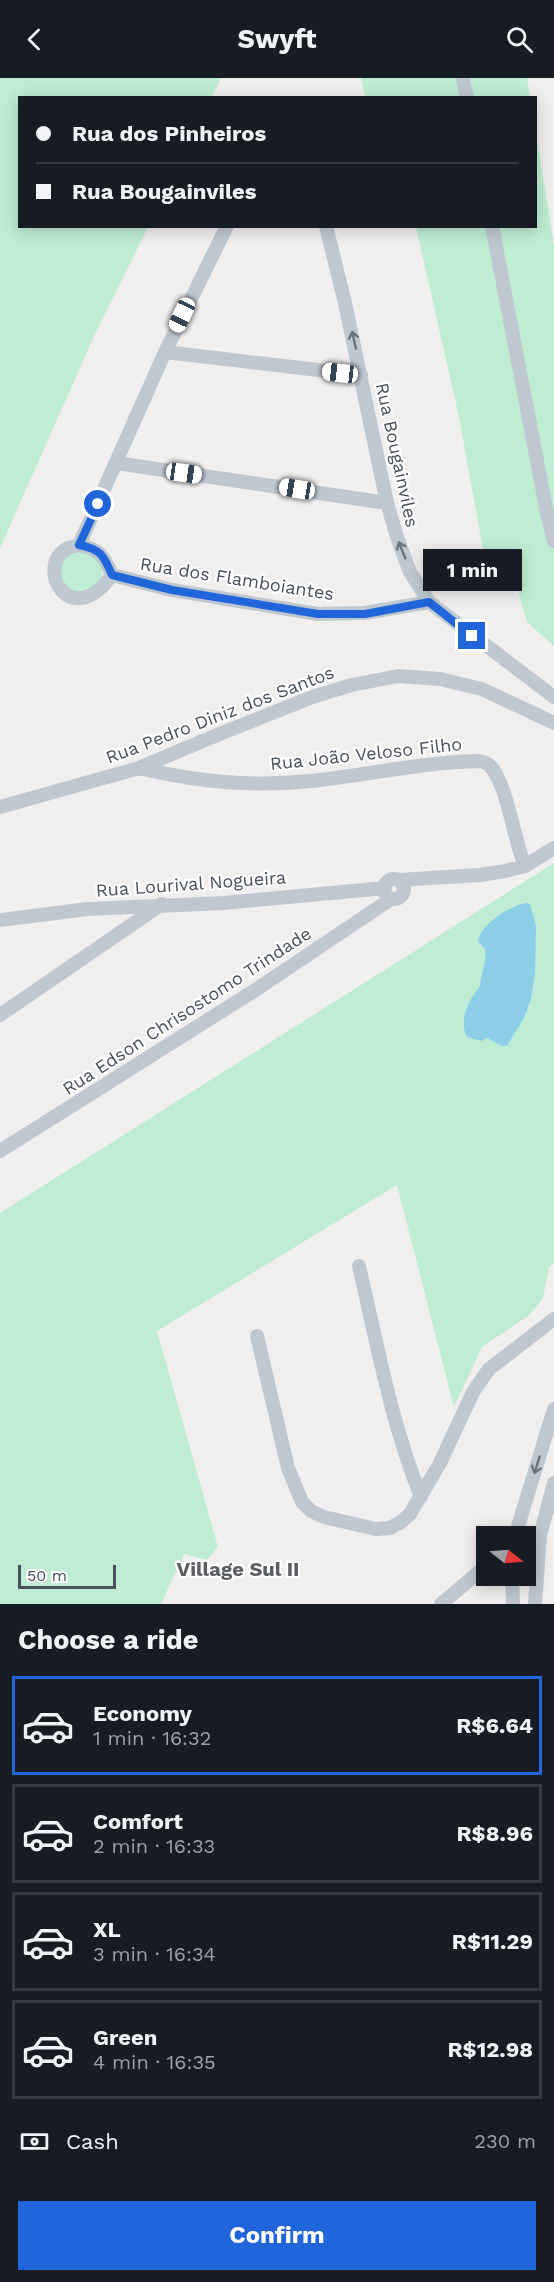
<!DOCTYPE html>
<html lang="en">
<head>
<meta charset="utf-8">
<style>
  :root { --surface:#171b24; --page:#242831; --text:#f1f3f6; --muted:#9ea1a6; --line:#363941; --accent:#2065d9 }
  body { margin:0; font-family:"Work Sans",sans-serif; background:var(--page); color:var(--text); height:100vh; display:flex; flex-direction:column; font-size:22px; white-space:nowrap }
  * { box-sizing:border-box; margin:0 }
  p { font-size:20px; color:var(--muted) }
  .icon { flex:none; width:33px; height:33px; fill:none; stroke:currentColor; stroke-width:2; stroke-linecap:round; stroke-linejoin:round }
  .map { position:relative; height:1526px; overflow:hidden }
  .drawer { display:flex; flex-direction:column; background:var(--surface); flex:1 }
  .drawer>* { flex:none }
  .guide { position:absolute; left:18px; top:18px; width:519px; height:132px; border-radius:0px; box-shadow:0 3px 15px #0003; display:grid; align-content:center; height:132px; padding:0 18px; background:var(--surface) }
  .needle { width:39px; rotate:107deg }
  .controls { position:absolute; left:476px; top:1448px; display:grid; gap:12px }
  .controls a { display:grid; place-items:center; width:60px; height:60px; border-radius:0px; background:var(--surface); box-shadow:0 3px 15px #0003; font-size:30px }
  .scale { position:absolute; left:18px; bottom:15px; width:98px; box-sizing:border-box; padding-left:6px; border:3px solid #47505b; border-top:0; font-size:16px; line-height:21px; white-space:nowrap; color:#47505b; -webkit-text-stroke:4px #fff; paint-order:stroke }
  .end { position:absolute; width:27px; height:27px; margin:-14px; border:8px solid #2065d9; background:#fff; box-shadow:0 0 0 3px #fff }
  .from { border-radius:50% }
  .bubble { position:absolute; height:42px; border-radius:0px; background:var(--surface); box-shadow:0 3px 15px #0003; font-size:20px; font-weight:700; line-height:42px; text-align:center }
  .car { position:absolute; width:18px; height:36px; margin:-18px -9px; border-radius:8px; box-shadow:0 0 4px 2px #0007; background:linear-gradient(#fff 24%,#345 0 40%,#fff 0 76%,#345 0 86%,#fff 0) }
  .guide b { display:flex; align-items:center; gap:21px; height:57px; font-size:22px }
  .guide b+b { border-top:2px solid var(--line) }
  .guide i { width:15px; height:15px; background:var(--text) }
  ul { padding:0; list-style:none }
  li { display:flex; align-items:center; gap:18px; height:99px; margin:0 12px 9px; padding:0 6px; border:3px solid var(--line); border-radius:0px }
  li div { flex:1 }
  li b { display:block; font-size:22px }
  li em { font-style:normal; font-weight:700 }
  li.selected { border-color:var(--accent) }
  li>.icon { width:54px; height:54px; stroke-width:1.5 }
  h2 { padding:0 18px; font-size:27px; line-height:72px }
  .pay { display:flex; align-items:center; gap:15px; height:66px; padding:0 18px; font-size:22px }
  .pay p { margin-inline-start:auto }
  .cta { display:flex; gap:12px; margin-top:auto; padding:12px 18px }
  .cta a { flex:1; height:69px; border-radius:0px; background:var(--accent); color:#fff; font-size:24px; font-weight:700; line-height:69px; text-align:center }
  header { display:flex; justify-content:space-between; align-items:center; height:78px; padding:0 18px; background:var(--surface); font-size:27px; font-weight:700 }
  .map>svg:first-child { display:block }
  .green { fill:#beedd3 }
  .water { fill:#8dcfe8 }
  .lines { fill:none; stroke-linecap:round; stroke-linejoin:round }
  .street { stroke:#bfc8d0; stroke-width:14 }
  .oneway { stroke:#6b747e }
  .route { stroke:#2065d9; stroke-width:8 }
  .labels { text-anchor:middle; stroke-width:4.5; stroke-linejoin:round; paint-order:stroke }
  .street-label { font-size:18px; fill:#47505b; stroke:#fff }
  .neighbourhood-label { font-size:20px; font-weight:bold; fill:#5b5e63; stroke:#fff }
</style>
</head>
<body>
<header><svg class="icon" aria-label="back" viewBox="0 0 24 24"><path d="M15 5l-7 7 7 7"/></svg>Swyft<svg class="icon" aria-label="search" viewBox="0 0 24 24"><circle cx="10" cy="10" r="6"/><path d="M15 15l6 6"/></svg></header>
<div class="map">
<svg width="554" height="1526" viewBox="0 0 554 1526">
  <rect width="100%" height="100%" fill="#f1eeee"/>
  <path class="green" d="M 0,0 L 221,0 L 212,19 L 20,20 L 20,148 L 148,149 L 95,256 L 0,470 Z
    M 361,0 L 527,0 L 530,19 L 365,19 Z
    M 536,54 L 554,167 L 554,568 L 527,544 L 510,483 L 486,488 L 459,339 L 416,149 L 536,148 Z
    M60 494a21 21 0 1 1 42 0a21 21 0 1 1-42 0Z
    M 554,785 L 554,1185 L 549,1189 L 543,1220 L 537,1228 L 528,1238 L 482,1269 L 454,1329 L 397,1107 L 157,1253 L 218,1469 L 207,1482 L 184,1476 L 161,1526 L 0,1526 L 0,1135 Z"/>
  <path class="water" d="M 527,825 L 530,826 L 536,848 L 535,896 L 531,921 L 524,940 L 507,968 L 502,968 L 487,960 L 481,963 L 467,959 C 458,942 469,922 480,908 C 481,895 487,884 485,871 L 478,864 C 479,847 511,827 527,825 Z"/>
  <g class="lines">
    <path class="street" d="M 463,0 L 467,20
      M 326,148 L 345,225 L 387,425 L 398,462 L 410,494 L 429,524 L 554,619
      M 492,148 L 547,435 L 554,463
      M 165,274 L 361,297
      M 116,385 L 387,425
      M 79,467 L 165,274 L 227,148
      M 79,467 C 100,471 104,478 112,497 C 71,554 35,491 66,471 C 70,469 75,468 79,467 Z
      M 112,497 L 172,512 L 318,536 L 365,535 L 429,524
      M 139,690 C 198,704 251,709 311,703 C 367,697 423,684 479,683 C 484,684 488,685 491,689 C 507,707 514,762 525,788
      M 0,729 L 139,690 L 217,657 L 315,618 L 352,607 L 398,598 L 440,601 L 482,611 L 554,645
      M384 811a10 10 0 1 1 20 0a10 10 0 1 1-20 0Z
      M 398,802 L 480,797 L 505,793 L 525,788 L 554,770
      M 0,842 L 88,831 L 224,825 L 385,810
      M 0,937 L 162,826
      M 0,1073 L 257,911 L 391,821
      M 359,1188 C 377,1265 391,1345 421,1419
      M 257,1258 L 288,1390 L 302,1424 L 311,1433 L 324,1439 L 376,1451 L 390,1450 L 401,1444 L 410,1436 L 440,1385 L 473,1314 L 489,1291 L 554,1241
      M 515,1458 L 554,1331
      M 512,1497 L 513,1526
      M 441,1526 L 486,1488
      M 535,1526 L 540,1458 L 554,1405"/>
  </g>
  <defs><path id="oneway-shaft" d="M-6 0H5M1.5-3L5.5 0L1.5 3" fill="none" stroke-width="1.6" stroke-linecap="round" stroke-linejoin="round" transform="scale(1.5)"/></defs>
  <g class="oneway">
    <use href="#oneway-shaft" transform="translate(354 262) rotate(-103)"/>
    <use href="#oneway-shaft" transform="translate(402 472) rotate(-112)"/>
    <use href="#oneway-shaft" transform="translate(537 1387) rotate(107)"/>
  </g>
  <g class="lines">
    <path class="route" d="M 98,426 L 79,467 C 101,471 104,478 112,497 L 172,512 L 318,536 L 365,536 L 429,524 L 472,558"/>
  </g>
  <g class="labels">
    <g class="street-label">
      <text transform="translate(397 377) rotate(78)" y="6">Rua Bougainviles</text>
      <text transform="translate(237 501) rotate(9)" y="6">Rua dos Flamboiantes</text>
      <text transform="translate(220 637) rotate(-21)" y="6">Rua Pedro Diniz dos Santos</text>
      <text transform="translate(366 676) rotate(-6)" y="6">Rua João Veloso Filho</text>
      <text transform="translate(191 806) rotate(-4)" y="6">Rua Lourival Nogueira</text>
      <text transform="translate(187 933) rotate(-33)" y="6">Rua Edson Chrisostomo Trindade</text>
    </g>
    <g class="neighbourhood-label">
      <text x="238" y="1498">Village Sul II</text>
    </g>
  </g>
</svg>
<div class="controls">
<a><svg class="needle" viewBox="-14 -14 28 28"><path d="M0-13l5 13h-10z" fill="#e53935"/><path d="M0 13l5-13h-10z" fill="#9ea1a6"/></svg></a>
</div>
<div class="scale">50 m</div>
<i class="end from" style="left:98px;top:426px"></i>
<i class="end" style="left:472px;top:558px"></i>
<div class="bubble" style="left:423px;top:471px;width:99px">1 min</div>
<i class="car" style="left:182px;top:237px;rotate:205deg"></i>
<i class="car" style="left:340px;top:295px;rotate:277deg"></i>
<i class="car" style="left:184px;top:395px;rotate:98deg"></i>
<i class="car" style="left:297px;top:411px;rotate:279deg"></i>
<div class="guide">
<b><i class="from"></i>Rua dos Pinheiros</b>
<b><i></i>Rua Bougainviles</b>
</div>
</div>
<section class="drawer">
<h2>Choose a ride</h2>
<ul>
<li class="selected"><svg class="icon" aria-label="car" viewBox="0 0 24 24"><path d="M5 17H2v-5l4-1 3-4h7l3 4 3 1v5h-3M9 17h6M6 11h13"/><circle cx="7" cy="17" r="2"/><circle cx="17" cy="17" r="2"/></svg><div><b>Economy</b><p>1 min · 16:32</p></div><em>R$6.64</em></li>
<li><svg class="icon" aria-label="car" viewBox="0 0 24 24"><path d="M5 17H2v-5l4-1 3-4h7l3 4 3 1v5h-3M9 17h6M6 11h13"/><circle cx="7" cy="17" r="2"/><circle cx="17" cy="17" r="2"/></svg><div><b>Comfort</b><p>2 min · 16:33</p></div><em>R$8.96</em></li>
<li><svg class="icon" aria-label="car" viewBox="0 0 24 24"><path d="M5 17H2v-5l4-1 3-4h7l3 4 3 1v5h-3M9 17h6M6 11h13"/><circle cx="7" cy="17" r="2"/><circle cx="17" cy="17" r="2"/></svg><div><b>XL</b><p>3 min · 16:34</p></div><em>R$11.29</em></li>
<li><svg class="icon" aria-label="car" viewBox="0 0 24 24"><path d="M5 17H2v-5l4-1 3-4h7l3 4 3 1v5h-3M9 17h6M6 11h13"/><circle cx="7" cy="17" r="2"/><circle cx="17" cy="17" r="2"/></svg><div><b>Green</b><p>4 min · 16:35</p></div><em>R$12.98</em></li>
</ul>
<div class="pay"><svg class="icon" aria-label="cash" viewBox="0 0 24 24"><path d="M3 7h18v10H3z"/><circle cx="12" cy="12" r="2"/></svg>Cash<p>230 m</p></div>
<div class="cta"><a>Confirm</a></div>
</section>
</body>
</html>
